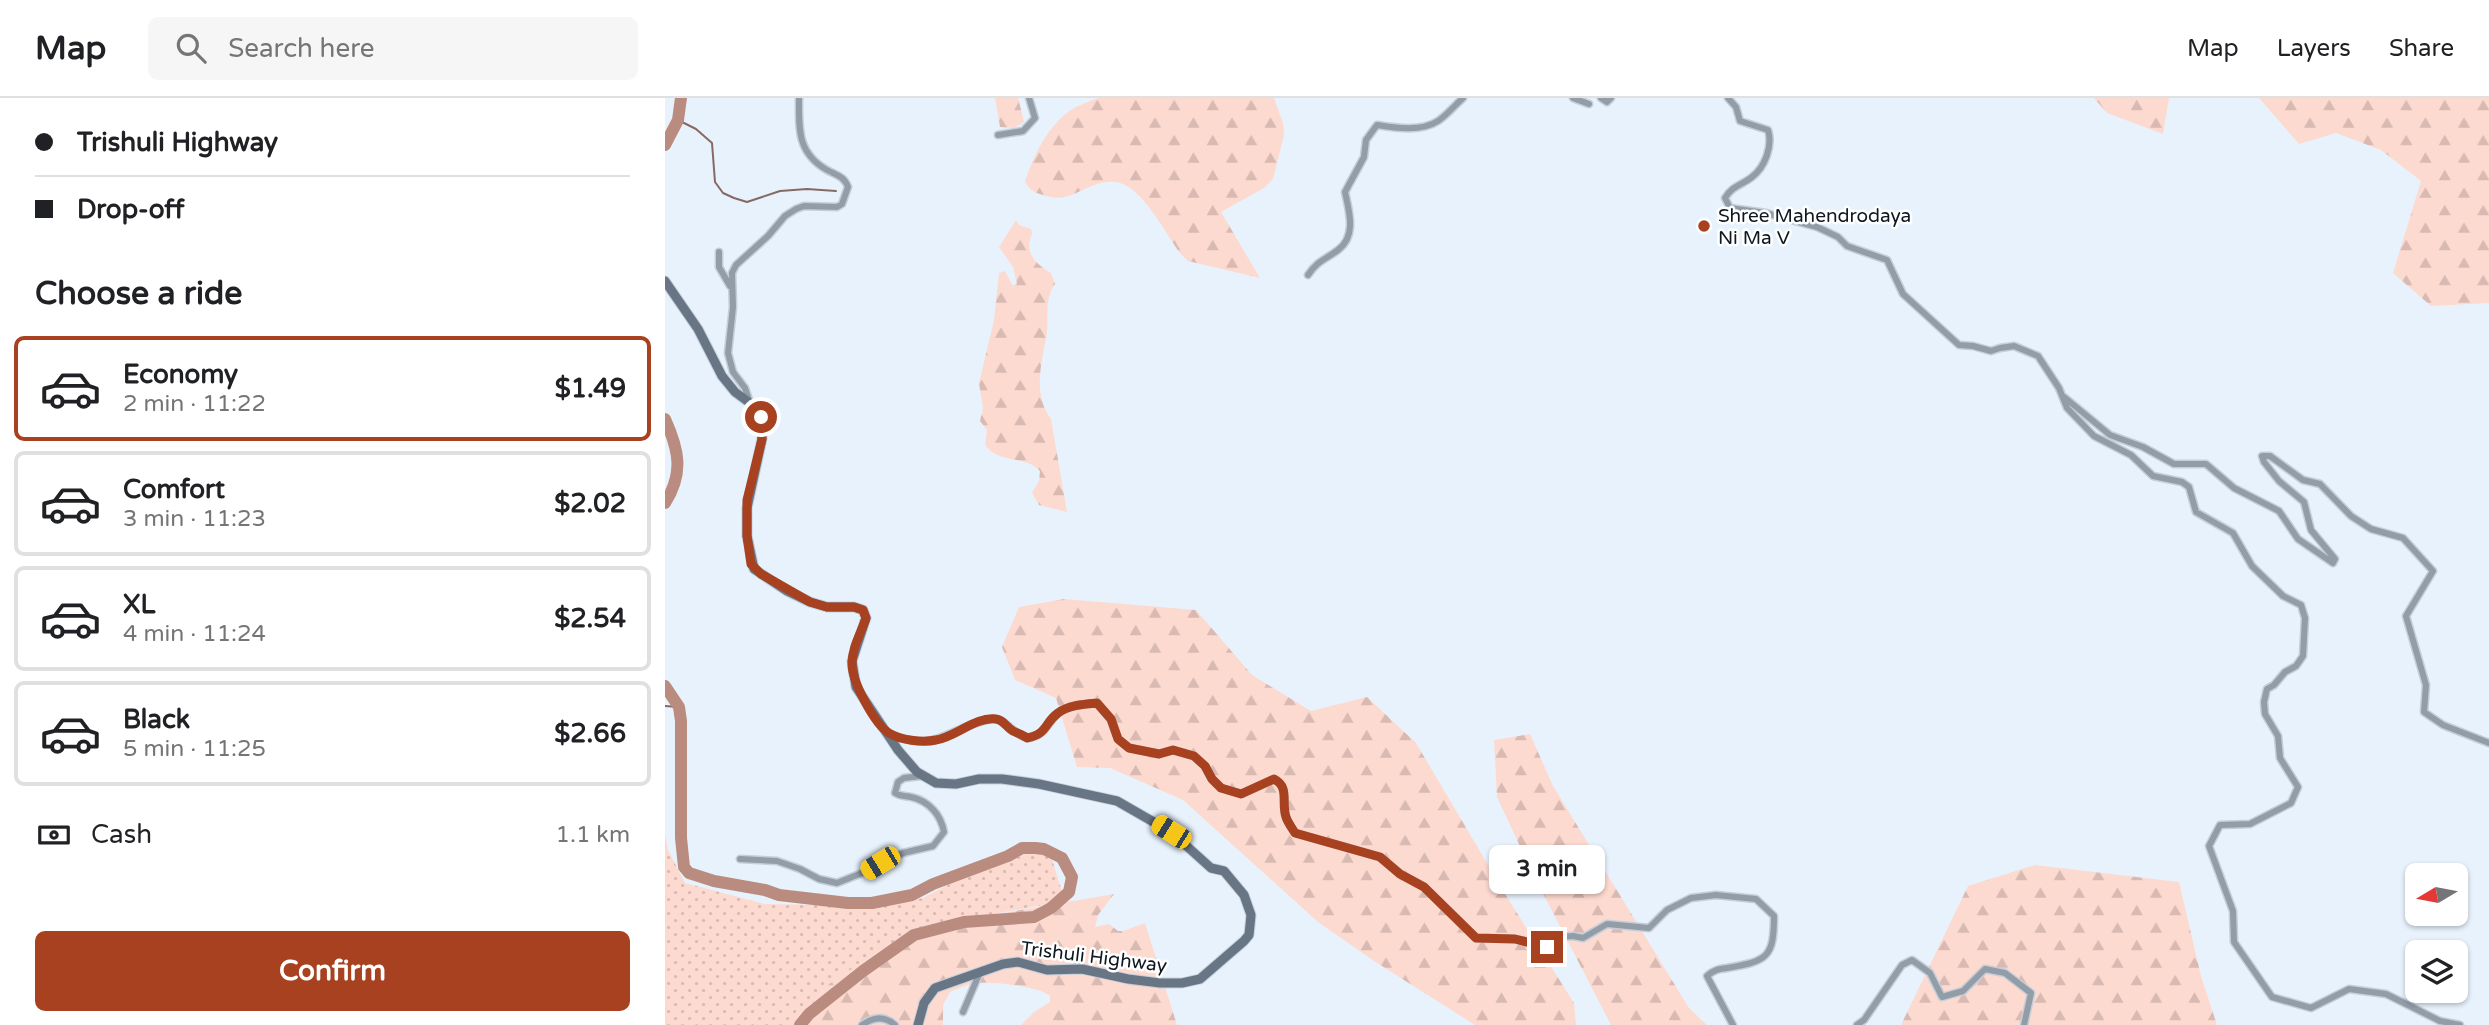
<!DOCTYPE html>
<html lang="en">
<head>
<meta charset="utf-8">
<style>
  :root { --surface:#fff; --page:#f6f6f6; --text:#202124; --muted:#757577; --line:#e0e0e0; --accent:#a84120 }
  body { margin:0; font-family:"Varela Round",sans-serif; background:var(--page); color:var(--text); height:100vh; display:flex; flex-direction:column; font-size:26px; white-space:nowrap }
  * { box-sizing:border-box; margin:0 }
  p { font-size:23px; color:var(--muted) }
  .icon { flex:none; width:38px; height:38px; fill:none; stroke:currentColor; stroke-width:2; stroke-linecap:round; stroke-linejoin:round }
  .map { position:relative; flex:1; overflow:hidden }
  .sheet { display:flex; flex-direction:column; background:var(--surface); width:665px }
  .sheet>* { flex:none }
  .top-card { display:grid; align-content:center; height:154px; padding:0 35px; background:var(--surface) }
  .needle { width:46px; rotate:260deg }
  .buttons { position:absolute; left:1740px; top:765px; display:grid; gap:14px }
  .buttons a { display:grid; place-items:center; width:63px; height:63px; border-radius:10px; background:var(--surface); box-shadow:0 2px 5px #0004; font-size:35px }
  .end { position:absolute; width:32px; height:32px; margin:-16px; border:9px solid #a84120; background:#fff; box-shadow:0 0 0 4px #fff }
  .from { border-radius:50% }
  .bubble { position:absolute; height:49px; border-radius:10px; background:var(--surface); box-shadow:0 2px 5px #0004; font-size:23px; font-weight:800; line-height:49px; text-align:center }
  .car { position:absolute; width:21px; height:42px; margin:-21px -10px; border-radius:9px; box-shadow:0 0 5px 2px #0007; background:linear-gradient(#f5c518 24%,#345 0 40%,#f5c518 0 76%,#345 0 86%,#f5c518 0) }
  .top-card b { display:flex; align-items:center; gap:24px; height:66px; font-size:26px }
  .top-card b+b { border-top:2px solid var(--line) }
  .top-card i { width:18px; height:18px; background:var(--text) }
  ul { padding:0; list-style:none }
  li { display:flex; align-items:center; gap:21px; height:105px; margin:0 14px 10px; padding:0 21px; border:4px solid var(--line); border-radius:10px }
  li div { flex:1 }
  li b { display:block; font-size:26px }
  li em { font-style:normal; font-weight:800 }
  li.active { border-color:var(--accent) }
  li>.icon { width:63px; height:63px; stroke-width:1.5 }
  h2 { padding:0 35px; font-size:32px; line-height:84px }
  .pay { display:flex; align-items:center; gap:18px; height:77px; padding:0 35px; font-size:26px }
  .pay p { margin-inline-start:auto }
  .primary-button { display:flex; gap:14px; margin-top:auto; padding:14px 35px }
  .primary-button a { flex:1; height:80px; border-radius:10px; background:var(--accent); color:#fff; font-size:28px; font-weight:800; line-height:80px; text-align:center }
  header { display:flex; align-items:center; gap:42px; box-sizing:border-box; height:98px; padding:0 35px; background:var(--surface); border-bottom:2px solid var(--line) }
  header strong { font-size:33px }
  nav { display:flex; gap:38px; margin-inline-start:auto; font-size:24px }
  .search { width:490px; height:63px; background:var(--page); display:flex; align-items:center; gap:18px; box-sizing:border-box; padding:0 24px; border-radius:10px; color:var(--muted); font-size:26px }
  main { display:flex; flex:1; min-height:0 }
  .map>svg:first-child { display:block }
  .grass { fill:url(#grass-dots) }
  .forest { fill:url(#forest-firs) }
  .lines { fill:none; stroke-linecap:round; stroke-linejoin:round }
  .stream { stroke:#866963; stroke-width:2 }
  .river { stroke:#b98c7f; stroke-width:12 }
  .street-casing { stroke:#c5cfd9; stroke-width:9 }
  .secondary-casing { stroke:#c5cfd9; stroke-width:11 }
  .street { stroke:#939da8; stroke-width:6 }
  .secondary { stroke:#677585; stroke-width:9 }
  .route { stroke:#a84120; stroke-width:9 }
  .poi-dot { fill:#a84120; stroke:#fff; stroke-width:2.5 }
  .labels { text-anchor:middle; stroke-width:5; stroke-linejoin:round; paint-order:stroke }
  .poi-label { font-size:19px; fill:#0f1821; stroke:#fff; text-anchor:start }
  .street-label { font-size:19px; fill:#0f1821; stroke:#fff }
</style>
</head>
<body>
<header>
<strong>Map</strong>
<div class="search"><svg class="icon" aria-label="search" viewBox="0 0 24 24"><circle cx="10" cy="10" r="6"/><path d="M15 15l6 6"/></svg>Search here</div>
<nav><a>Map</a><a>Layers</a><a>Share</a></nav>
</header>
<main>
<section class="sheet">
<div class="top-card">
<b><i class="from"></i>Trishuli Highway</b>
<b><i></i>Drop-off</b>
</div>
<h2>Choose a ride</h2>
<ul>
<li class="active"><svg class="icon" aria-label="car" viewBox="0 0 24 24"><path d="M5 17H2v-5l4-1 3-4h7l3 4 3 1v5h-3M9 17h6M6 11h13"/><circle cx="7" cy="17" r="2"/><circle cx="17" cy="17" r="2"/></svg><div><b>Economy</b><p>2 min · 11:22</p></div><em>$1.49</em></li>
<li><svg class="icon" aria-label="car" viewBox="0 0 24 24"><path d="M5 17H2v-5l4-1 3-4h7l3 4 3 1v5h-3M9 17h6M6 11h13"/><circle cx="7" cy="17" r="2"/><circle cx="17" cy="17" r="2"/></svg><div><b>Comfort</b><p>3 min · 11:23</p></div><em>$2.02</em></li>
<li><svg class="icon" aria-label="car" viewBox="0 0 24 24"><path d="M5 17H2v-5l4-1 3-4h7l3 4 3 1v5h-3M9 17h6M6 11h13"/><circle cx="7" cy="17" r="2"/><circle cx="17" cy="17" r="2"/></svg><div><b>XL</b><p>4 min · 11:24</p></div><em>$2.54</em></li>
<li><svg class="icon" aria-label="car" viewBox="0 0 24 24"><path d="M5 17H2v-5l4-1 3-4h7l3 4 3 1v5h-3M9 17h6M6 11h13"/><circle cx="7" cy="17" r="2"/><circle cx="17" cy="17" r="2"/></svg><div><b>Black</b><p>5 min · 11:25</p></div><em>$2.66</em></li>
</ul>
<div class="pay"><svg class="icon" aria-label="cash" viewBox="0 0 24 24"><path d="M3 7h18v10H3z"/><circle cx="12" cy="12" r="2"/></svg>Cash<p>1.1 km</p></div>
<div class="primary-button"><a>Confirm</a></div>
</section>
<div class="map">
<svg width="1824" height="927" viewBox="0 0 1824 927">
  <defs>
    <pattern id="grass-dots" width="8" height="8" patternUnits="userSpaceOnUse" patternTransform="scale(1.75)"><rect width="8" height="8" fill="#fddad0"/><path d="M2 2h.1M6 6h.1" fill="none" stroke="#d8bab2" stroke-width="1.8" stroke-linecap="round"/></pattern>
    <pattern id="forest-firs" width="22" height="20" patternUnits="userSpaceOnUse" patternTransform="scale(1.75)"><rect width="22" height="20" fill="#fddad0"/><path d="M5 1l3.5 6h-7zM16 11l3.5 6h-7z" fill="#d8bab2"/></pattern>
  </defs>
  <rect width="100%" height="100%" fill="#e8f2fc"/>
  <path class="grass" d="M 0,734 L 3,752 L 20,785 L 100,806 L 212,808 L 258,800 L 290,783 L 365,754 L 377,754 L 387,761 L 397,794 L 389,805 L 257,829 L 224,847 L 164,886 L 127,927 L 0,927 Z"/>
  <path class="forest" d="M 330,0 L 353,0 L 359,24 L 349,30 L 335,29 Z
    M 433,0 L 609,0 L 618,25 L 619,37 L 608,81 L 599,90 L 556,114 L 595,180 L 523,163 L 515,155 C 501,136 478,91 455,85 C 427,77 408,107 382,98 C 371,95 366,94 360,84 C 368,59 381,31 403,14 C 411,8 423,4 433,0 Z
    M 1429,0 L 1504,0 L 1498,36 L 1442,15 Z
    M 1594,0 L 1824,0 L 1824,205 L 1766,208 L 1728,175 L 1756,83 L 1716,52 L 1671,35 L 1634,46 Z
    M 351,122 L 354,127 L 366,131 C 369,142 367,131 365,142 C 361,158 374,168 386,175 L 390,186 C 378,203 385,221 381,240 C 376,266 368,298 386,321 L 402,414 L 374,407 L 367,395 L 374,383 L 375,373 C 361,357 333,366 320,347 L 322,332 L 315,323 L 318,310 L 314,285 L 329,222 L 334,175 L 340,173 L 348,188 L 352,186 L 348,169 L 334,149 Z
    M 399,501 L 531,512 L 587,577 L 646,613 L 702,599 L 751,645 L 845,804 L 909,905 L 911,927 L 810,927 L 709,863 L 653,824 L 518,702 L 445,670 L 412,669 L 391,600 L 350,582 L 337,549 L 354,509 Z
    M 865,636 L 888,688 L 1024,910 L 1042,927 L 946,927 L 867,774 L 832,699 L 829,642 Z
    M 1370,767 L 1514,784 L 1536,878 L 1552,927 L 1236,927 L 1303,788 Z
    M 449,796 L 433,817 L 430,829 L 444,826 L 453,833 L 458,833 L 480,825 L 512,927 L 356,927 L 369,914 L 385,904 L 385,898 C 374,888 322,882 306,886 C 299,888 292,891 285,894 L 278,907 L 278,927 L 127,927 L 164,886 L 224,847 L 257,829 Z"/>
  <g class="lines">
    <path class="stream" d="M 13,22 L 31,31 L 47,45 L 50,84 L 58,95 L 69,100 L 82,104 L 115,93 L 142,91 L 171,93
      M 0,335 L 7,338
      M 0,608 L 14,609"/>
    <path class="river" d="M 0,47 L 13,22 L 16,0
      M 0,321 C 14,352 19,375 0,405
      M 0,588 L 14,609 L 16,623 L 16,740 L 19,769 L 24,775 L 49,783 L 100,792 L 114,797 L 183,805 L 207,805 L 247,797 L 268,786 L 343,758 L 357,750 L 370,750 L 379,751 L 397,760 L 407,779 L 404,794 L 386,810 L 369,819 L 299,824 L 249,837 L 198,873 L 144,916 L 135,927"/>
    <g class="street-casing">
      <path id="street" d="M 908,0 L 924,6
        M 936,0 L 942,4 L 946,0
        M 1063,0 L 1071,9 L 1075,23 L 1103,32 C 1108,48 1100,69 1087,79 C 1077,87 1067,88 1060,100 L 1065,110 L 1101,115 L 1152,129 L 1173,139 L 1182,148 L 1222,162 L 1238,196 L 1294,247 L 1308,248 L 1326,253 L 1335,250 L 1349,248 L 1373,258 L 1394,290 L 1402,310 L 1429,338 L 1466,357 L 1488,378 L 1517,384 L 1524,389 L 1531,414 L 1568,435 L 1587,468 L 1618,498 L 1636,507 L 1640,520 L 1638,558 L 1631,568 L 1620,574 L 1609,587 L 1602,591 L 1599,604 L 1600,616 L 1613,638 L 1615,660 L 1633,689 L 1626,705 L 1585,726 L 1555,727 L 1544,748 L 1568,813 L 1569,844 L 1607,899 L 1646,910 L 1684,891 L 1721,896 L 1775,923 L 1795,927
        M 333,37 L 358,33 L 370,20 L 364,0
        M 54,154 L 54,169 L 65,188
        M 643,177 C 653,162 660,162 673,152 C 692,138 684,113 680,94 L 699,59 L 701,42 L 712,27 C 731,30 756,34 773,23 C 782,17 790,7 798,0
        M 1399,299 L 1445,337 L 1478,349 L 1509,366 L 1541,366 L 1569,390 L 1614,413 L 1633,441 L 1668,465 L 1670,461 L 1646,432 L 1639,404 L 1614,383 L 1599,364 L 1597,358 L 1605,358 L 1638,382 L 1655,386 L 1686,418 L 1706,431 L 1738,440 L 1768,473 L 1741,518 L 1761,587 L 1759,614 L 1778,627 L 1824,645
        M 84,302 L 80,290 L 68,274 L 63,255 L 68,209 L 67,175 L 71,167 L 103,138 L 120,118 L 131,111 L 139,108 L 172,109 L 177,106 L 183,89 C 179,78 171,77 162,72 C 132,55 134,31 134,0
        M 223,635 C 272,657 283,629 326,621 C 342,618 351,644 368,639 C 381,635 383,625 391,617 C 401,607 419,606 432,605 L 446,622 L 453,641 L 464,650 L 494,656 L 508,652 L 529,658 L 540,668 L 547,681 L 556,690 L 577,696 L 609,681 C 625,689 616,705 621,719 C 623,725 627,730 630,735 L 715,759 L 735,776 L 759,789 L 811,840 L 850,841 L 890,851 L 895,839 L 908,838 L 918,840 L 942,826 L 984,830 L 1002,812 L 1026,800 L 1051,797 L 1091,801 L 1109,818 C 1109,860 1102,863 1062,870 C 1053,871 1049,872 1042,878 L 1068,927
        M 75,761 L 112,763 L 135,771 L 154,781 L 172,785 L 202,773 L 238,755 L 268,748 L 279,734 C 276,717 264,703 246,699 C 239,697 236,699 230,695 L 233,684 L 239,680 L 256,678
        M 298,914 L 315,874
        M 197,927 C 208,919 219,917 230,927
        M 1192,927 L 1199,922 L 1237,867 L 1247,862 L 1265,875 L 1277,899 L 1298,893 L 1320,871 L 1340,875 L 1366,895 L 1359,927"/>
    </g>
    <g class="secondary-casing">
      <path id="secondary" d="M 0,183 L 33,231 L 57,278 L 70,294 L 89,308 L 96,319 L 97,341 L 82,410 L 82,438 L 89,471 L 122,493 L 145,504 L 162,509 L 189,509 L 198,512 L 201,520 L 187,563 L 191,589 L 233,652 L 252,674 L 271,685 L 291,686 L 314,681 L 337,681 L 374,686 L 452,703 L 506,734 L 546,770 L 559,773 L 579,797 L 586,817 L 584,837 L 579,843 L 535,881 L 517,885 L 495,885 L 463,881 L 417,871 L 382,872 L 353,864 L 338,866 L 270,890 L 259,905 L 253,927"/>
    </g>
    <use href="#street" class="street"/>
    <use href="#secondary" class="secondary"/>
  </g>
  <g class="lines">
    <path class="route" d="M 96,319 L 97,341 L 82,402 L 82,438 L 86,466 L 96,476 L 145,504 L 162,509 L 189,509 L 198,512 L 201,520 C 196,535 187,549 187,566 C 187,583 209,626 224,635 C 235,642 257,645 271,642 C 289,640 311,618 331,621 C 339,622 341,629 348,633 C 352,635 358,637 362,640 C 383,636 379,625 393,615 C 403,607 420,606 432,605 L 446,621 L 453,641 L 464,650 L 494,656 L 508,652 L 529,658 L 540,668 L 547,681 L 556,690 L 576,696 L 609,681 C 625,689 616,705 621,719 C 623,725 627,730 630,735 L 715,759 L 735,776 L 759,789 L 811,840 L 850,841 L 882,849"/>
  </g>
  <circle class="poi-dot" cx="1039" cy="128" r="7"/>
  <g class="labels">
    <g class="poi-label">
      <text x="1053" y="124">Shree Mahendrodaya<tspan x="1053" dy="22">Ni Ma V</tspan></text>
    </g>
    <g class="street-label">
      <text transform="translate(429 858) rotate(7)" y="7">Trishuli Highway</text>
    </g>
  </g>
</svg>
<div class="buttons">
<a><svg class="needle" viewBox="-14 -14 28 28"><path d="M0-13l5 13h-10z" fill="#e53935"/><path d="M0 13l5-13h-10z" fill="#757577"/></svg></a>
<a><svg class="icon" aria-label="layers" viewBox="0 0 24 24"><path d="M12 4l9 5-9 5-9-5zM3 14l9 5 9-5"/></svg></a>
</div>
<i class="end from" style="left:96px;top:319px"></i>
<i class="end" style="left:882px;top:849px"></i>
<div class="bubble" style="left:824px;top:747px;width:116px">3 min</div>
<i class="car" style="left:506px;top:734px;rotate:302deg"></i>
<i class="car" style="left:215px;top:765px;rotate:239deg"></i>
</div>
</main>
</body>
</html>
